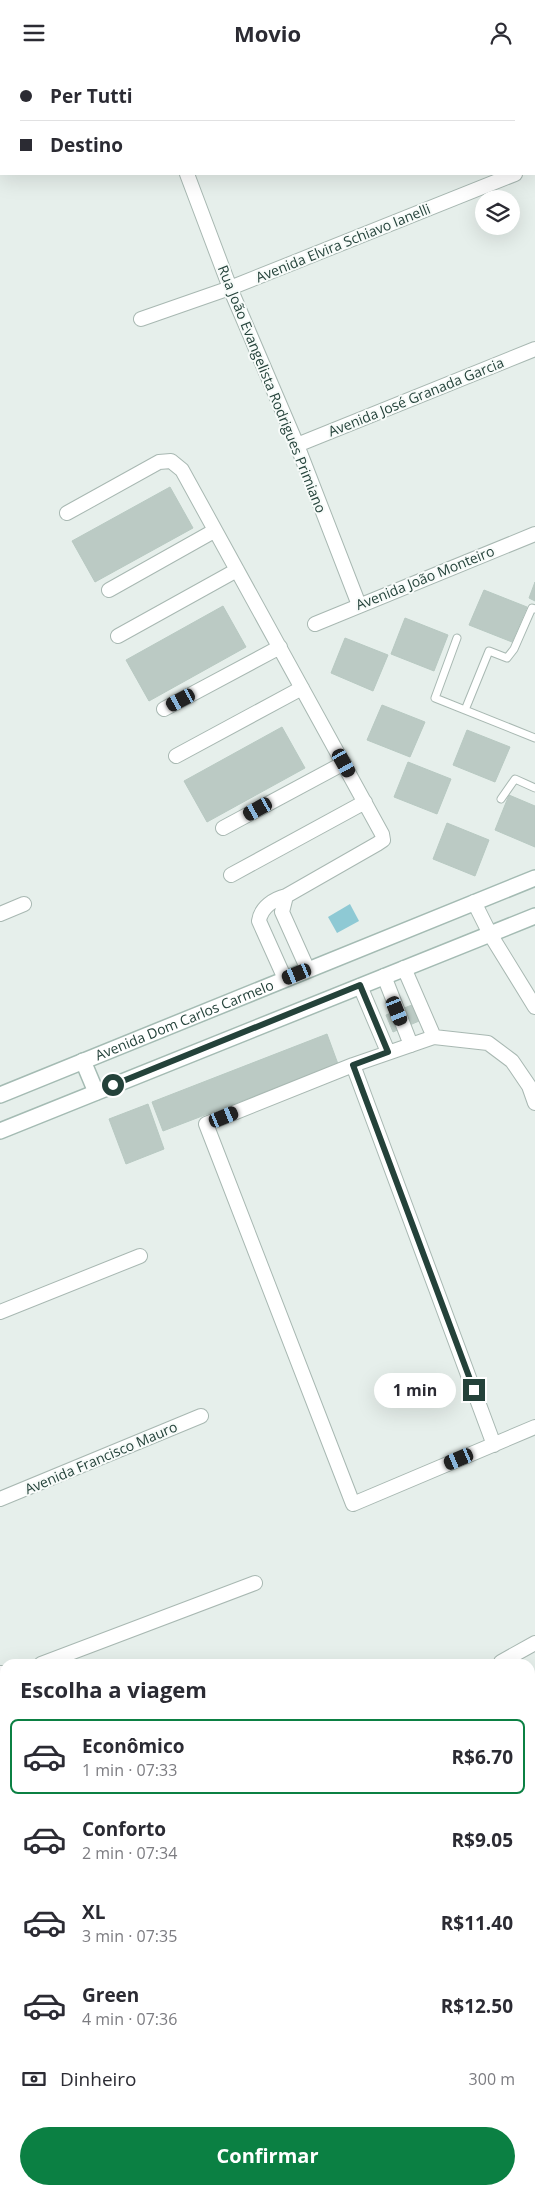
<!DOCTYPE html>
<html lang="pt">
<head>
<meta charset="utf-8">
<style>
  :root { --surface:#fff; --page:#f2f2f3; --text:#2b2b33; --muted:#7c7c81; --line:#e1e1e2; --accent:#0b8043 }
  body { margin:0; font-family:"Open Sans",sans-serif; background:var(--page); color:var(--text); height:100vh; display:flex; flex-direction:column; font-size:19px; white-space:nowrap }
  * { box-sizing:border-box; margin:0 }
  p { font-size:16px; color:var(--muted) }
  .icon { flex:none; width:28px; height:28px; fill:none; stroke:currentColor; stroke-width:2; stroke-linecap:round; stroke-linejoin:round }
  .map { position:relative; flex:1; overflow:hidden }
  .side { position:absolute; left:0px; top:1594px; width:535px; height:536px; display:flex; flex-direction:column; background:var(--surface); border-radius:15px 15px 0 0; box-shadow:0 5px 20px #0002 }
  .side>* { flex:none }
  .top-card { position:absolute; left:0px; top:0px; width:535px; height:110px; box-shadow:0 5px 20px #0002; display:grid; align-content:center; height:110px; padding:0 20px; background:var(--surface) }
  .controls { position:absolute; left:475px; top:125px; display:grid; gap:10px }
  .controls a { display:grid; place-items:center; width:45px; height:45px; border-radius:50%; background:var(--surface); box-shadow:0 5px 20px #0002; font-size:25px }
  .end { position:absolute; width:22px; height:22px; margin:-11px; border:6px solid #24423a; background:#fff; box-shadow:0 0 0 2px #fff }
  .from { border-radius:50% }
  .bubble { position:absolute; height:35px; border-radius:18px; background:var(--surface); box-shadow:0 5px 20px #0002; font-size:16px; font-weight:700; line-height:35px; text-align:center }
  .car { position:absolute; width:15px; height:30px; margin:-15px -8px; border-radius:6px; box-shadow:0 0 4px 1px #0007; background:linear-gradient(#222 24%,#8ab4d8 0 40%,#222 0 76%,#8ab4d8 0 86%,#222 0) }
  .top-card b { display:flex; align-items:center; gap:18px; height:48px; font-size:19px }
  .top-card b+b { border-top:1px solid var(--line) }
  .top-card i { width:12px; height:12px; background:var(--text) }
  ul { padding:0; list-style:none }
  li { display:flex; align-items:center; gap:15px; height:75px; margin:0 10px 8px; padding:0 10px; border:2px solid transparent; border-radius:8px }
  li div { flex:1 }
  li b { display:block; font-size:19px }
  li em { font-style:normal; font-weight:700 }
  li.current { border-color:var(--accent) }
  li>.icon { width:45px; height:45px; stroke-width:1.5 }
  h2 { padding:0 20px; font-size:22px; line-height:60px }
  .pay { display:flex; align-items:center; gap:12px; height:55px; padding:0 20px; font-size:19px }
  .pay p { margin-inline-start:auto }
  .action { display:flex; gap:10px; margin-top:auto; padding:10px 20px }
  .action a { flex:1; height:58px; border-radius:30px; background:var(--accent); color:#fff; font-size:20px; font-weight:700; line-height:58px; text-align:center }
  header { display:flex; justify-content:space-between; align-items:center; height:65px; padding:0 20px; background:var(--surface); font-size:22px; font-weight:700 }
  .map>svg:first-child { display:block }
  .green { fill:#bfe0c8 }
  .water { fill:#8ec9d4 }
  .building { fill:#bbcac4; stroke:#b8c9c2 }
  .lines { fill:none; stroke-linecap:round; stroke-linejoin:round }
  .lane-casing { stroke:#a8b8b2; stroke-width:9 }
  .street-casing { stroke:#a8b8b2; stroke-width:16 }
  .secondary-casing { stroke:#a4bbb3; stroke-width:18 }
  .lane { stroke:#fff; stroke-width:7 }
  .street { stroke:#fff; stroke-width:14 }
  .secondary { stroke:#fff; stroke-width:15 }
  .route { stroke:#24423a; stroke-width:6 }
  .labels { text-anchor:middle; stroke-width:4; stroke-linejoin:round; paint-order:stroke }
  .street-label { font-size:14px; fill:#24423a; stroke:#f7fbf9 }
</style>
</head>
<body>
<header><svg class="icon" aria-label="menu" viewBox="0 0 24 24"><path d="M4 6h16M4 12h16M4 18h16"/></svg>Movio<svg class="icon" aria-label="person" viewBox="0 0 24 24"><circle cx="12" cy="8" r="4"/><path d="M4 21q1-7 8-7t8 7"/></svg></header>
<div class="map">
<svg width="535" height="2129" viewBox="0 0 535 2129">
  <rect width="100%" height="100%" fill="#e6efeb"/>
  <path class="green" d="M 0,1712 L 5,1729 L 5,1862 L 0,1863 Z"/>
  <path class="water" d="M 350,839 L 359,856 L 337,868 L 328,852 Z"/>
  <path class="building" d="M 170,422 L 193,463 L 95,517 L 72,476 Z
    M 535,517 L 535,536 L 529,533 Z
    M 484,525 L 527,542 L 512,577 L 469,560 Z
    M 223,541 L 246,582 L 149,636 L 126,595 Z
    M 405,553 L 448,570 L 434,606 L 391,589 Z
    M 345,573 L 388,590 L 373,626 L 331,608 Z
    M 382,640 L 425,657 L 410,692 L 367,675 Z
    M 282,662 L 305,703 L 207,757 L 184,716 Z
    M 467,665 L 510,682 L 495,717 L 453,700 Z
    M 408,697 L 451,714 L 437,749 L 394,732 Z
    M 509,730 L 535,741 L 535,782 L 495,765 Z
    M 447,758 L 489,775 L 475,811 L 433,794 Z
    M 425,935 L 431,951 L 393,967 L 386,950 Z
    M 327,969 L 338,999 L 163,1066 L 152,1037 Z
    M 148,1039 L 164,1084 L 126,1099 L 109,1054 Z
    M 284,2125 L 311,2125 L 310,2129 L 288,2129 L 288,2126 Z"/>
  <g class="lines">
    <g class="lane-casing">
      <path id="lane" d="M 457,573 L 435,633 L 535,673
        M 465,645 L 489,586 L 507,593 L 514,584 L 532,543 L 535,544
        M 501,734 L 515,714 L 535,723"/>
    </g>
    <g class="street-casing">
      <path id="street" d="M 144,0 L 145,1
        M 322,1 L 325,0
        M 534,101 L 535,101
        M 187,109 L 230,223 L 297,380 L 359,540
        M 141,254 L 230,223 L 515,109
        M 297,380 L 535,284
        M 67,448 L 159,397 L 171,396 L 182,405 L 382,769 L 383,775 L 377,779 L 286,831 C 274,834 261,842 259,856 L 285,914
        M 109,525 L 214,466
        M 315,559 L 535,469
        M 118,571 L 237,505
        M 164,644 L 280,582
        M 176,691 L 302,623
        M 223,763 L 344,698
        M 231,810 L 365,737
        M 286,831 L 282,847 L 308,905
        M 474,837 L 490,869 L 535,942
        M 0,849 L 24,839
        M 404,903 L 434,972
        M 384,911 L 411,980
        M 360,921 L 388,987
        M 353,1000 L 494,1380
        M 535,1038 L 529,1021 L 512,996 L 488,978 L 434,972 L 353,1000 L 206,1059 L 353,1439 L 535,1362
        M 0,1247 L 140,1191
        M 0,1434 L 201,1351
        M 501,1597 L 535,1578
        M 41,1599 L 255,1518
        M 0,1608 L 5,1608
        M 530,1953 L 535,1955
        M 444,2125 L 460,2129"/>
    </g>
    <g class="secondary-casing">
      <g id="secondary">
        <path d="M 83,996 L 96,1027"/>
        <path id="s1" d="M 0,1030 L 535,813"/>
        <path d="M 0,1066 L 535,851"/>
        <path d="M 0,2049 L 5,2057"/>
        <path d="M 0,2091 L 5,2099"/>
        <path d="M 21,2125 L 23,2129"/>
        <path d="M 47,2125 L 50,2129"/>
      </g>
    </g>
    <use href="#lane" class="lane"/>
    <use href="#street" class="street"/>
    <use href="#secondary" class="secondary"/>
  </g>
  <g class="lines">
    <path class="route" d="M 113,1020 L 360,920 L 388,987 L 353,1000 L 474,1325"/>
  </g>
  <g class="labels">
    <g class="street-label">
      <text transform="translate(343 178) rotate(-22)" y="5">Avenida Elvira Schiavo Ianelli</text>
      <text transform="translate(272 324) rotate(68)" y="5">Rua João Evangelista Rodrigues Primiano</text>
      <text transform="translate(416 332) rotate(-22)" y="5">Avenida José Granada Garcia</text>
      <text transform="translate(425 513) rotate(-22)" y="5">Avenida João Monteiro</text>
      <text dy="5" stroke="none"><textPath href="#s1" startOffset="199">Avenida Dom Carlos Carmelo</textPath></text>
      <text transform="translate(101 1393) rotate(-23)" y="5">Avenida Francisco Mauro</text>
    </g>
  </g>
</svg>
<div class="controls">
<a><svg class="icon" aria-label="layers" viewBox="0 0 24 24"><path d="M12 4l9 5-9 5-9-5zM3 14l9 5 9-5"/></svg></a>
</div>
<i class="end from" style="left:113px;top:1020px"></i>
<i class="end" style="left:474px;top:1325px"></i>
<div class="bubble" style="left:374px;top:1308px;width:82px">1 min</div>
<i class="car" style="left:181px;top:635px;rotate:242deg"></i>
<i class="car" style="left:344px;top:698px;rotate:151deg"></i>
<i class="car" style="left:258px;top:744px;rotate:241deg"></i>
<i class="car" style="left:297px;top:909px;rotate:248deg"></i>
<i class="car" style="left:397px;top:946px;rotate:158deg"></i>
<i class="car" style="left:224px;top:1052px;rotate:68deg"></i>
<i class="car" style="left:459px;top:1394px;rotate:247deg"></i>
<div class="top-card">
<b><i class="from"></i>Per Tutti</b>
<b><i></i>Destino</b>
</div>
<section class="side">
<h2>Escolha a viagem</h2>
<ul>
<li class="current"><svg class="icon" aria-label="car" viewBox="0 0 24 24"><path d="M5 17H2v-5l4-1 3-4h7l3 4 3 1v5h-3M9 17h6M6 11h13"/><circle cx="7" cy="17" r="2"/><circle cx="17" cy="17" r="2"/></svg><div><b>Econômico</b><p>1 min · 07:33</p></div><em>R$6.70</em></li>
<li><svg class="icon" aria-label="car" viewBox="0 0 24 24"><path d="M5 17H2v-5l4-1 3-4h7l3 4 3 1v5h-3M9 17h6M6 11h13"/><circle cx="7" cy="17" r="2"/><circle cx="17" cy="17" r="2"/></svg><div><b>Conforto</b><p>2 min · 07:34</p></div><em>R$9.05</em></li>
<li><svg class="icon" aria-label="car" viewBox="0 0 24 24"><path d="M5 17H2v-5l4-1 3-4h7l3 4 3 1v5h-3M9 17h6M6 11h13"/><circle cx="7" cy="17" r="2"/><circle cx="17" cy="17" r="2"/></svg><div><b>XL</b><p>3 min · 07:35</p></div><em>R$11.40</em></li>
<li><svg class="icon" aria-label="car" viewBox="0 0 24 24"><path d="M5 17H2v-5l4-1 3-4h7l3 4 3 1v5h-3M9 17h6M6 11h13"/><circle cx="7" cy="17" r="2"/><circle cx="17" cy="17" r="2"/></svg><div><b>Green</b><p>4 min · 07:36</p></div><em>R$12.50</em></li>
</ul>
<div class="pay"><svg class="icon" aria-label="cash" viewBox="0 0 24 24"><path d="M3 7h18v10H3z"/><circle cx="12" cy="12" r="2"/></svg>Dinheiro<p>300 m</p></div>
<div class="action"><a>Confirmar</a></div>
</section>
</div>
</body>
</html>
